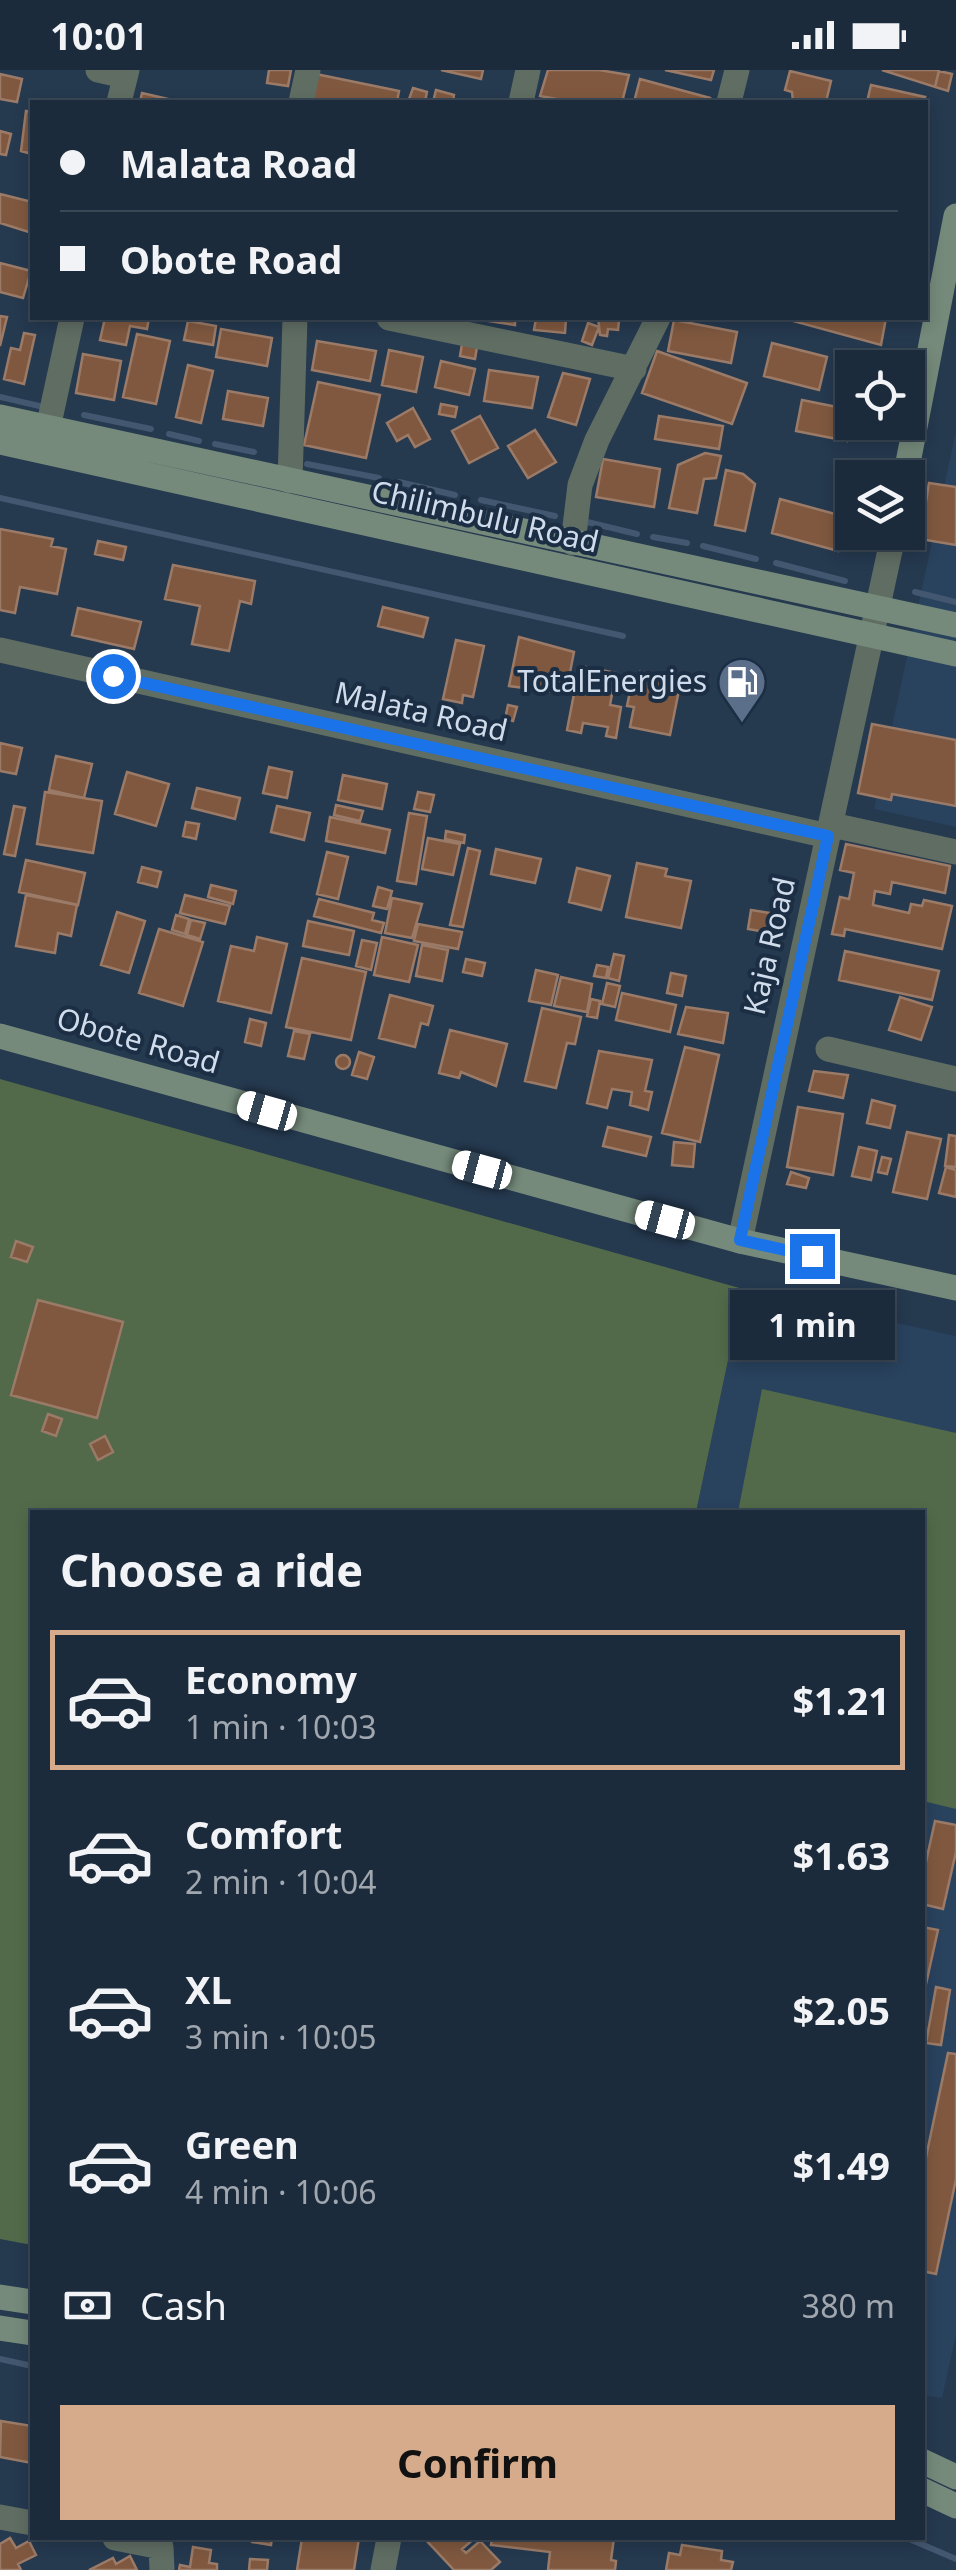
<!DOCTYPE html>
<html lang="en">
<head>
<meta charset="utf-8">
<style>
  :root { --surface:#1c2b3b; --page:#293746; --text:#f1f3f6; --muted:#a0a7af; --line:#3a4755; --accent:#d6ab8b }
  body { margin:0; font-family:"Noto Sans",sans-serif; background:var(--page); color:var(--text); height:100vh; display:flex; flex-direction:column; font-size:38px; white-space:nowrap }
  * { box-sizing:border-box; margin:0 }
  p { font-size:32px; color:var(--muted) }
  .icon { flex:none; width:55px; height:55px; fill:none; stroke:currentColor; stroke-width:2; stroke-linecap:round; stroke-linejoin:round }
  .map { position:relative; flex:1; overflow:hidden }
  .sheet { position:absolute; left:30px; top:1440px; width:895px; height:1030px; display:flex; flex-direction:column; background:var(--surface); border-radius:0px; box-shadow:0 5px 15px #0003,0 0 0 2px var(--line) }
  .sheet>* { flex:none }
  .banner { position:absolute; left:30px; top:30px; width:898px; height:220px; border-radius:0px; box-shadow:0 5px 15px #0003,0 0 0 2px var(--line); display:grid; align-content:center; height:220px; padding:0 30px; background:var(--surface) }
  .tools { position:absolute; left:835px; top:280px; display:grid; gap:20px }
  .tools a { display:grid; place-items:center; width:90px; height:90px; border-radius:0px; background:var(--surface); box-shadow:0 5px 15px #0003,0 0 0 2px var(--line); font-size:50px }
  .end { position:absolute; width:45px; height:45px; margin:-22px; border:12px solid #1a73e8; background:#fff; box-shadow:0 0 0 5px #fff }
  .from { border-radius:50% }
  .bubble { position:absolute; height:70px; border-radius:0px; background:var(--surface); box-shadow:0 5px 15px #0003,0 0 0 2px var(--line); font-size:32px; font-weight:700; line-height:70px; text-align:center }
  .car { position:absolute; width:30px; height:60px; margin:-30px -15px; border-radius:12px; box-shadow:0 0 8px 2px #0007; background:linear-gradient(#fff 24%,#345 0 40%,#fff 0 76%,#345 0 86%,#fff 0) }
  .banner b { display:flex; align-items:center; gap:35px; height:95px; font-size:38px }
  .banner b+b { border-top:2px solid var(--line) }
  .banner i { width:25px; height:25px; background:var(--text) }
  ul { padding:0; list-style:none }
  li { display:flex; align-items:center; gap:30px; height:140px; margin:0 20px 15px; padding:0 10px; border:5px solid transparent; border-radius:0px }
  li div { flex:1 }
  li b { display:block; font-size:38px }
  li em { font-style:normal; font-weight:700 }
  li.on { border-color:var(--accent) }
  li>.icon { width:90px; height:90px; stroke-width:1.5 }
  h2 { padding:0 30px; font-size:45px; line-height:120px }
  .pay { display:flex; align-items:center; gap:25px; height:110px; padding:0 30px; font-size:38px }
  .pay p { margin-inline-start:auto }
  .cta { display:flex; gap:20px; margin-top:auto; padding:20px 30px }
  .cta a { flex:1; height:115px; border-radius:0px; background:var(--accent); color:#111; font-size:40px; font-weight:700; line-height:115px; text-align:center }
  .status { display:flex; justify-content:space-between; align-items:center; height:70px; padding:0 50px; background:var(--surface); direction:ltr }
  .status svg { height:28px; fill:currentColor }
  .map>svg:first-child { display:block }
  .built { fill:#29425e }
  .green { fill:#526a4a }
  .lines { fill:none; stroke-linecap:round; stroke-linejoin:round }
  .stream { stroke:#445770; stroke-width:6 }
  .building { fill:#7f583f; stroke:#9b7b68; stroke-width:2.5 }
  .street { stroke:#5f6d63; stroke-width:25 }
  .secondary { stroke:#758a7b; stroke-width:25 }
  .route { stroke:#1a73e8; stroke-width:12 }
  .labels { text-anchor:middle; stroke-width:8; stroke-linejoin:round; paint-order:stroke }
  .street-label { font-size:30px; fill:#d0dceb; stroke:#1b2e44 }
  .poi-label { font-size:30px; fill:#d0dceb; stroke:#1b2e44; text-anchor:end }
</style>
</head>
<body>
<div class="status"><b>10:01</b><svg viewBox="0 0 49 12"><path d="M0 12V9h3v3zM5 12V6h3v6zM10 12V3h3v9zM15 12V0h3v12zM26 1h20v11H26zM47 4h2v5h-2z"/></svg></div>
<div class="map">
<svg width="956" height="2500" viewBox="0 0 956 2500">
  <rect width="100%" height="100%" fill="#25394f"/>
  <path class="built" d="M 956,361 L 956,757 L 874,739 Z
    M 743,1219 L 956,1266 L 956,2265 L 942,2328 L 922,2325 L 922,1442 L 696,1442 Z"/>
  <path class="green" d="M 0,1009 L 743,1219 L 696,1442 L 32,1442 L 32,2175 L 0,2169 Z
    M 762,1319 L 956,1363 L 956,1739 L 923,1731 L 922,1442 L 738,1442 Z"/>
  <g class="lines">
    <path class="stream" d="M 0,327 L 48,338
      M 84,345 L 151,359
      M 169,364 L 199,371
      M 215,374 L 254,382
      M 307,394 L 379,408
      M 399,412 L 455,425
      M 0,428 L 623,566
      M 481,430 L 555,446
      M 583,451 L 637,464
      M 653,467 L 687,473
      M 703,476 L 756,489
      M 776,493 L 845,511
      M 915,522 L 956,532
      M 0,2289 L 32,2296
      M 907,2468 L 956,2489"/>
  </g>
  <path class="building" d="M 269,0 L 291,0 L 288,16 L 267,13 Z
    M 441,0 L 483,0 L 481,9 Z
    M 548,0 L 599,0 L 629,5 L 622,32 L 573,32 L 540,26 Z
    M 665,0 L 714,0 L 711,10 Z
    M 882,0 L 939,0 L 935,17 Z
    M 790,1 L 831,11 L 826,32 L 793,32 L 792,22 L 785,20 Z
    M 939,1 L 952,4 L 948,21 L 935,17 Z
    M 311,3 L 399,21 L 397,32 L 305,32 Z
    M 0,4 L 22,9 L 17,32 L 0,29 Z
    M 640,9 L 710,28 L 709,32 L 634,32 Z
    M 871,15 L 925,27 L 923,32 L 867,32 Z
    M 413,18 L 427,22 L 425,32 L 408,32 Z
    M 436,20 L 454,25 L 453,32 L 433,32 Z
    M 142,23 L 181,32 L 140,32 Z
    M 26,41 L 32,42 L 32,84 L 21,81 Z
    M 0,61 L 11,64 L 6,85 L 0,84 Z
    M 0,124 L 32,132 L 32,163 L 0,153 Z
    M 0,193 L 31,201 L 23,228 L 0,222 Z
    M 0,246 L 7,247 L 0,276 Z
    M 105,248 L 149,248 L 147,259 L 130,256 L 126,275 L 100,270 Z
    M 475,248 L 515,248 L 515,255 L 475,249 Z
    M 536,248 L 566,248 L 565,263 L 534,260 Z
    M 598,248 L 619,250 L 618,260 L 608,259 L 607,266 L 600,265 Z
    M 794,248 L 886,248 L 881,275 L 793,251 Z
    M 674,250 L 737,262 L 731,293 L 668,281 Z
    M 188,251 L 216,256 L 213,275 L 184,270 Z
    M 588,253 L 599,257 L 592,275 L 582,271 Z
    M 221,259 L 272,268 L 267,296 L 216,287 Z
    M 24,263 L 35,265 L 24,314 L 4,309 L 11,278 L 20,280 Z
    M 137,264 L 170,271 L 156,334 L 123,327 Z
    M 317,271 L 376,281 L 370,311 L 312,300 Z
    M 772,273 L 827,287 L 819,320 L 764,306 Z
    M 462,274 L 477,277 L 475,289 L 460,286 Z
    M 389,280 L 423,287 L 416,322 L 382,315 Z
    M 657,281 L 747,313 L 732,354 L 642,323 Z
    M 83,284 L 121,291 L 114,330 L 76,323 Z
    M 441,291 L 475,299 L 469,325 L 435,317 Z
    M 188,295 L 213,301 L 201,353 L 176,347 Z
    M 489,300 L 538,307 L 532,338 L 484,331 Z
    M 563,303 L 590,309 L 576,355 L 548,347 Z
    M 318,312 L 380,325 L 366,388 L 304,375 Z
    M 228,321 L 268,328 L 263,356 L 223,349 Z
    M 802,330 L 852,340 L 847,371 L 796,361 Z
    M 441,334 L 457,337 L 455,347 L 439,344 Z
    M 413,338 L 430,369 L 415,377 L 408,365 L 397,371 L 387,353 Z
    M 480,346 L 498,378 L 469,393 L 452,361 Z
    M 659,346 L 723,356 L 719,379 L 655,369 Z
    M 535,360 L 556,392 L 528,408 L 508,376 Z
    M 705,383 L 721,386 L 716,408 L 704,409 L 697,443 L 669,438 L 678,395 Z
    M 603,389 L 660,399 L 654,437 L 596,427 Z
    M 726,400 L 743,404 L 755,414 L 745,461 L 715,455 Z
    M 929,413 L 956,417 L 956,475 L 920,469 Z
    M 780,429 L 846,447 L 838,481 L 772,463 Z
    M 0,459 L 53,469 L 51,476 L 66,479 L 57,524 L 20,517 L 15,543 L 0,540 Z
    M 98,471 L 126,477 L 123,490 L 95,484 Z
    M 173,495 L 255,511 L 251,534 L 240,531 L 229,581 L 192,574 L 200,536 L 165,529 Z
    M 383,537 L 428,548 L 423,567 L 378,556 Z
    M 78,538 L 141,552 L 134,579 L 72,565 Z
    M 519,567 L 574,582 L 566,623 L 509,616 Z
    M 456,570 L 484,576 L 473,627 L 463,625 L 462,633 L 443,629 Z
    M 586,597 L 616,603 L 610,635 L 621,637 L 616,668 L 606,666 L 608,657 L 583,653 L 581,663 L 567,660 L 578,603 L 585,604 Z
    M 640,602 L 681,610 L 670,665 L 630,657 L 634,637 L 627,636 L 632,612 L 638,613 Z
    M 508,635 L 517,637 L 513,651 L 505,649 Z
    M 872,654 L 956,670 L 956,736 L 892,724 L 891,730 L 858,723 Z
    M 0,673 L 22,678 L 16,704 L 0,701 Z
    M 56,686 L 92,694 L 84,728 L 49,720 Z
    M 269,697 L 292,702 L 287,728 L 263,723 Z
    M 127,702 L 169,714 L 156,756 L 115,744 Z
    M 343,705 L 387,714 L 382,739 L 338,730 Z
    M 197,718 L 240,728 L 235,749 L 192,738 Z
    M 45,722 L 102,731 L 93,783 L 37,774 Z
    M 418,722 L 434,725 L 430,742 L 414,739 Z
    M 336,735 L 363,741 L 360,751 L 334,745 Z
    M 14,736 L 25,738 L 15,786 L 4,784 Z
    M 277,736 L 310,743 L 304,770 L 271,762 Z
    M 409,743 L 427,746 L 416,814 L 397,811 Z
    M 330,747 L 390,760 L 385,783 L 326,771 Z
    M 186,752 L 199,754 L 196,769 L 183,766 Z
    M 446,761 L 465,765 L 464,773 L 445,769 Z
    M 428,768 L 460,774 L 453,805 L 422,799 Z
    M 846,774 L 950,796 L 945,823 L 892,812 L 890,824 L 875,821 L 873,835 L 909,843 L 911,834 L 922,836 L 924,830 L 952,836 L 942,879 L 845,859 L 844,866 L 832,864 L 840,827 L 849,829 L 854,803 L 840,800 Z
    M 468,778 L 480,781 L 463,857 L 450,855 Z
    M 496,779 L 541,789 L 535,813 L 491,804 Z
    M 327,782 L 348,787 L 338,829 L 317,824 Z
    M 26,790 L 85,803 L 78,835 L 19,822 Z
    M 637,793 L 667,799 L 665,806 L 691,811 L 681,858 L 626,847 Z
    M 142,797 L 161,802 L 157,817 L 138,812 Z
    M 577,798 L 610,806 L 601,840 L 569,832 Z
    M 211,815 L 236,821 L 233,834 L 208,827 Z
    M 378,817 L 392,821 L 387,839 L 373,836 Z
    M 26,825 L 77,835 L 71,866 L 58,863 L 55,883 L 16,876 Z
    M 185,825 L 230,836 L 225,854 L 180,843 Z
    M 392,828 L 422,834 L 412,868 L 385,863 Z
    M 319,829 L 374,843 L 372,850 L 384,853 L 381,863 L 314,846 Z
    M 751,840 L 770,843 L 766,862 L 748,859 Z
    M 117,842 L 145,851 L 129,903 L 101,895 Z
    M 176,845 L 189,849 L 185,864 L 172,860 Z
    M 191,850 L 205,853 L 200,869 L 187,865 Z
    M 308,851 L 354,861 L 349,885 L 303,876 Z
    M 418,854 L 462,862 L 458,879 L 414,871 Z
    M 159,859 L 203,872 L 183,936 L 139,923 Z
    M 257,867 L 287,874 L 271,943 L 218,931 L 231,876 L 254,881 Z
    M 382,867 L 418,875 L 409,912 L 374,905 Z
    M 362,870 L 377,873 L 371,900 L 356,896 Z
    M 422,875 L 448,880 L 442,911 L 416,906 Z
    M 845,881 L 939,901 L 932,930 L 839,910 Z
    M 614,884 L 624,886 L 619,911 L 608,908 Z
    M 302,888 L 366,902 L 351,970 L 286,957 Z
    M 466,889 L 485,893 L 482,906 L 463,902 Z
    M 597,895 L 608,897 L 606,908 L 594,906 Z
    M 536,900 L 558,905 L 551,935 L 529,931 Z
    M 671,903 L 686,906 L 682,926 L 667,923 Z
    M 561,907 L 592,914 L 587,942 L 554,936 Z
    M 607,913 L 620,916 L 615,937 L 602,934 Z
    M 622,923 L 676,935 L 670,962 L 616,950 Z
    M 390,925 L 433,936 L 428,955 L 421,953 L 415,977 L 379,968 Z
    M 900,927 L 932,937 L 921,970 L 889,960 Z
    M 591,929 L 600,931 L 597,948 L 587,946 Z
    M 686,937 L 728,943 L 723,973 L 678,964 Z
    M 542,938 L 581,947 L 575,974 L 567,973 L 556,1018 L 525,1011 Z
    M 250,949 L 266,953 L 261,976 L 245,972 Z
    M 450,960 L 507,974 L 496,1016 L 461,1002 L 459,1008 L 439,1003 Z
    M 294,961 L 310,964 L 304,989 L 288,986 Z
    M 685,977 L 719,985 L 700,1072 L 662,1063 Z
    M 599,981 L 652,990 L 645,1021 L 652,1022 L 648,1040 L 630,1035 L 632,1022 L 612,1019 L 607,1038 L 587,1033 Z
    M 359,982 L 374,987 L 367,1009 L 352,1005 Z
    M336 992a7 7 0 1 1 14 0a7 7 0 1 1-14 0Z
    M 814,1001 L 848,1005 L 843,1028 L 809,1021 Z
    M 872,1030 L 895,1036 L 890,1058 L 867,1053 Z
    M 798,1037 L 843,1044 L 833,1105 L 787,1097 Z
    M 608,1057 L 651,1067 L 646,1086 L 603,1076 Z
    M 907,1062 L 941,1069 L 927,1129 L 893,1122 Z
    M 949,1065 L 956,1066 L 956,1097 L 945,1096 Z
    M 674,1072 L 695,1074 L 693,1097 L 672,1095 Z
    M 859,1077 L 877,1081 L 871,1110 L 852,1106 Z
    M 882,1087 L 891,1089 L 887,1104 L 878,1102 Z
    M 946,1097 L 956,1100 L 956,1127 L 939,1123 Z
    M 791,1102 L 809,1108 L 806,1118 L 787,1114 Z
    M 16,1171 L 33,1177 L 27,1192 L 11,1187 Z
    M 38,1230 L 123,1252 L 97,1348 L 11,1325 Z
    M 48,1344 L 62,1349 L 56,1366 L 42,1361 Z
    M 105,1366 L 113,1382 L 98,1390 L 90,1374 Z
    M 935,1751 L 956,1755 L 956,1782 L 943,1839 L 922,1834 L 922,1810 Z
    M 922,1857 L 938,1860 L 922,1932 Z
    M 936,1917 L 950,1920 L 941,1975 L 926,1973 Z
    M 948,1983 L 956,1984 L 956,2109 L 936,2204 L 922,2201 L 922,2106 Z
    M 1,2351 L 32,2356 L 32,2393 L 0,2387 Z
    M 10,2468 L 16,2478 L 29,2471 L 36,2485 L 18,2494 L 21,2500 L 0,2500 L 0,2474 Z
    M 252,2468 L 272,2468 L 271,2475 L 252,2472 Z
    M 302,2468 L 359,2468 L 354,2500 L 297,2500 Z
    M 424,2468 L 475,2468 L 462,2479 L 466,2483 L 480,2471 L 500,2492 L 491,2500 L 454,2500 Z
    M 492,2468 L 614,2468 L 611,2490 L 616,2491 L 615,2500 L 548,2500 L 550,2482 L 491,2475 Z
    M 682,2475 L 722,2481 L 721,2490 L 733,2492 L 731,2500 L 666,2500 L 669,2483 L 680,2485 Z
    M 193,2477 L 211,2480 L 209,2493 L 217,2494 L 217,2500 L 179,2500 L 180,2495 L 190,2497 Z
    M 130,2486 L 137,2500 L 89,2500 L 113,2488 L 116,2494 Z
    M 250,2489 L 268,2490 L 267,2500 L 249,2500 Z"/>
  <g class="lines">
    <path class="street" d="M 98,0 L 125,6
      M 119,32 L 127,0
      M 301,32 L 308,0
      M 521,32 L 528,0
      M 729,32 L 737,0
      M 389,248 L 634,299
      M 48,358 L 72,248
      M 290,411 L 295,248
      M 573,473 L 580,415 L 597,370 L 658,248
      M 0,580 L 828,766
      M 832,755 L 956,782
      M 828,979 L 956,1009
      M 740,1171 L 894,462
      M 0,2447 L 32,2453
      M 115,2468 L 161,2477 L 162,2500
      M 383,2500 L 389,2468"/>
    <path class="secondary" d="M 0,347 L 956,555
      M 0,372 L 956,584
      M 905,408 L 956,146
      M 0,966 L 740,1171 L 956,1218
      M 0,2227 L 32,2232
      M 0,2258 L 32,2263
      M 922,2391 L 956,2407
      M 922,2420 L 956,2436"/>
  </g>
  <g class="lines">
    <path class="route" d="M 113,606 L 828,766 L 740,1170 L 812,1186"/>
  </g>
  <defs>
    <g id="fuel-pin" transform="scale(2.5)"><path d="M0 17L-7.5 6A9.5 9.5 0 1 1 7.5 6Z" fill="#5c6f8a" stroke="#1b2e44"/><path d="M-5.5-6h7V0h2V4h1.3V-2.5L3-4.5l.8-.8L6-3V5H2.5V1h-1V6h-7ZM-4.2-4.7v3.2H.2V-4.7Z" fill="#fff"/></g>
  </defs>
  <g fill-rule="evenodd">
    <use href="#fuel-pin" x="742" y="612"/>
  </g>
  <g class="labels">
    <g class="street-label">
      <text transform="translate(485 447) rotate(13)" y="10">Chilimbulu Road</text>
      <text transform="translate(421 642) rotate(13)" y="10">Malata Road</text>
      <text transform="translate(770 876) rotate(-77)" y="10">Kaja Road</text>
      <text transform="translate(138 971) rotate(16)" y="10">Obote Road</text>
    </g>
    <g class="poi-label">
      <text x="707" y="622">TotalEnergies</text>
    </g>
  </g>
</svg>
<div class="tools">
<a><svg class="icon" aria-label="locate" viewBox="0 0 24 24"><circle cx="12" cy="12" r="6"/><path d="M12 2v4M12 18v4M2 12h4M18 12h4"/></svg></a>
<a><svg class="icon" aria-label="layers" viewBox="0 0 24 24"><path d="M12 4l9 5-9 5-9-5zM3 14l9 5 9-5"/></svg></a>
</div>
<i class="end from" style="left:113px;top:606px"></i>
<i class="end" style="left:812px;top:1186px"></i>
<div class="bubble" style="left:730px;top:1220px;width:165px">1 min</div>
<i class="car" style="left:267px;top:1041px;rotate:286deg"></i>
<i class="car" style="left:482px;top:1100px;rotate:285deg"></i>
<i class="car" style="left:665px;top:1150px;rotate:285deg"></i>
<div class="banner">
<b><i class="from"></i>Malata Road</b>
<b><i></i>Obote Road</b>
</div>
<section class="sheet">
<h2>Choose a ride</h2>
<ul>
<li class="on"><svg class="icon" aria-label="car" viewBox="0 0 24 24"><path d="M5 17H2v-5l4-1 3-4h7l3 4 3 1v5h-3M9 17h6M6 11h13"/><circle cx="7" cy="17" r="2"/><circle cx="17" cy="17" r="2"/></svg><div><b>Economy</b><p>1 min · 10:03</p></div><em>$1.21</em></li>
<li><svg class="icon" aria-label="car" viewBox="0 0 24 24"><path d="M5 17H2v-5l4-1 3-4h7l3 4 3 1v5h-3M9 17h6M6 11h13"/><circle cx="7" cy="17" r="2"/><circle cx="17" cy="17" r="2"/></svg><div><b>Comfort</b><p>2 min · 10:04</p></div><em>$1.63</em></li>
<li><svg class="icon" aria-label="car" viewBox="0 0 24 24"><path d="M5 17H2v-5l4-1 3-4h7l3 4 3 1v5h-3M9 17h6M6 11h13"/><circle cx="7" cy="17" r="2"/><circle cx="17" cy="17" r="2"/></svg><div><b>XL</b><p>3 min · 10:05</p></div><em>$2.05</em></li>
<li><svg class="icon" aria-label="car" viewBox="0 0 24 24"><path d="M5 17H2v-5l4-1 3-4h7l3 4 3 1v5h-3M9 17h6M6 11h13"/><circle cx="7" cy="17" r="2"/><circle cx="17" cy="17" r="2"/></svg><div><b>Green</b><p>4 min · 10:06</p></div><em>$1.49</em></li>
</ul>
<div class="pay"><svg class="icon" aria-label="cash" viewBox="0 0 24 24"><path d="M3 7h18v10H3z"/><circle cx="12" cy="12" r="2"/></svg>Cash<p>380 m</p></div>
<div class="cta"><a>Confirm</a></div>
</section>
</div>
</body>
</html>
